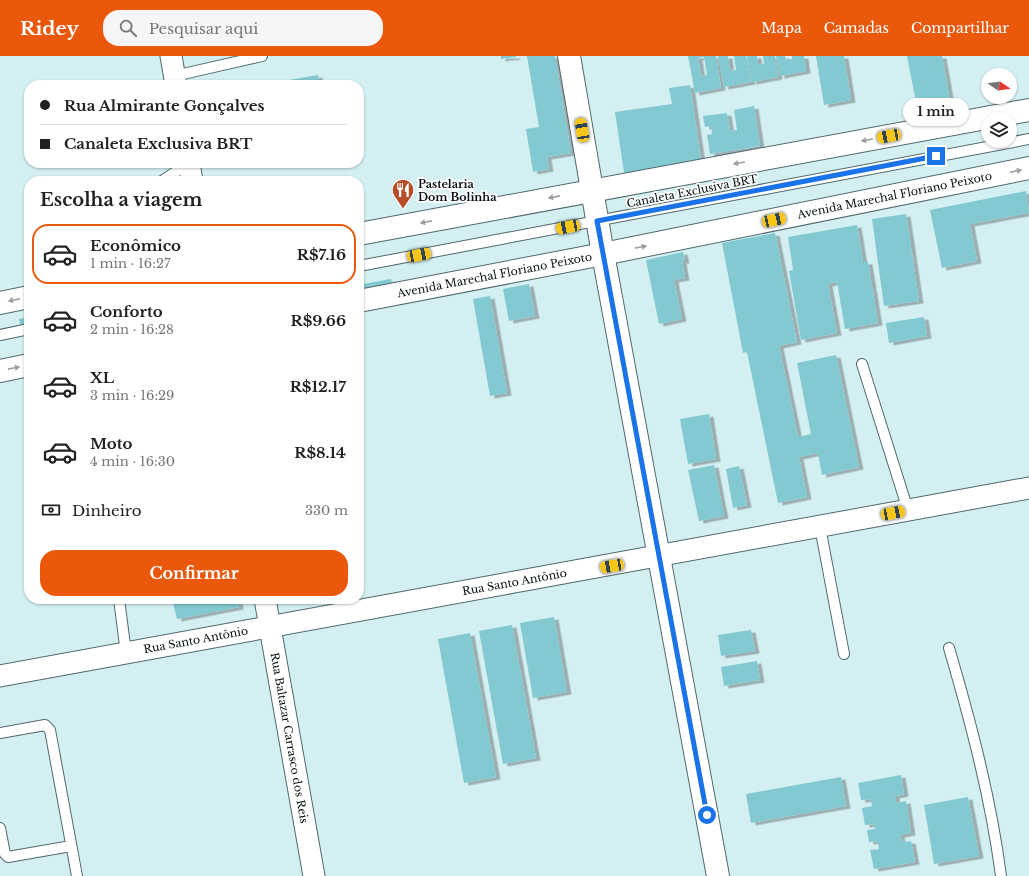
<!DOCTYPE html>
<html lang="pt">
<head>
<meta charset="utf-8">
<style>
  :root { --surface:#fff; --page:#f6f6f6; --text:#222; --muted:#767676; --line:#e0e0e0; --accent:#ea580c }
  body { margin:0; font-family:"Libre Baskerville",serif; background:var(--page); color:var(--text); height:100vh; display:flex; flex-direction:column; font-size:15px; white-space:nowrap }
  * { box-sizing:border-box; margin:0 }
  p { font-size:13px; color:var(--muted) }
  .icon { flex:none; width:22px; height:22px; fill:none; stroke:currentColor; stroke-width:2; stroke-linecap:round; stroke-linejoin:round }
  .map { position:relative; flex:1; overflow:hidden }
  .drawer { position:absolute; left:24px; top:120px; width:340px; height:428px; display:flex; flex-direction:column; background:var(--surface); border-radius:16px; box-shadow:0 1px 3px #0004 }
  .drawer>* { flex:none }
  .guide { position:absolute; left:24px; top:24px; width:340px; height:88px; border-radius:16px; box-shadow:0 1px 3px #0004; display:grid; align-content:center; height:88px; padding:0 16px; background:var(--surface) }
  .needle { width:26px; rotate:103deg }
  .buttons { position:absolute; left:981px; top:12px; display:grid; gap:8px }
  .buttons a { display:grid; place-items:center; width:36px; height:36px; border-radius:50%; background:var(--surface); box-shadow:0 1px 3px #0004; font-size:20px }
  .end { position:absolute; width:18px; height:18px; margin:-9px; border:5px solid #1a73e8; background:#fff; box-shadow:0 0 0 2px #fff }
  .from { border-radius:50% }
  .bubble { position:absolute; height:28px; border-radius:14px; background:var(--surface); box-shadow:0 1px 3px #0004; font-size:13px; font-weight:700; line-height:28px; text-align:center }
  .car { position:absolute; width:12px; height:24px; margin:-12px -6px; border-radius:5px; box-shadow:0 0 3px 1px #0007; background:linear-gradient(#f5c518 24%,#345 0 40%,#f5c518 0 76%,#345 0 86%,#f5c518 0) }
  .guide b { display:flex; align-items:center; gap:14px; height:38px; font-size:15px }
  .guide b+b { border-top:1px solid var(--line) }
  .guide i { width:10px; height:10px; background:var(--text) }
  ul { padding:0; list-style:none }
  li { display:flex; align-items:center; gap:12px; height:60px; margin:0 8px 6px; padding:0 8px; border:2px solid transparent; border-radius:16px }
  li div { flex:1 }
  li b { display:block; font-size:15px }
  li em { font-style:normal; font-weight:700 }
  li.current { border-color:var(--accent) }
  li>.icon { width:36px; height:36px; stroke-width:1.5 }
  h2 { padding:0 16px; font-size:18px; line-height:48px }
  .pay { display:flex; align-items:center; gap:10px; height:44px; padding:0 16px; font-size:15px }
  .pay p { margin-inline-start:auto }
  .action { display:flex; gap:8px; margin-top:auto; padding:8px 16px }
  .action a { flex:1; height:46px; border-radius:16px; background:var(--accent); color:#fff; font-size:16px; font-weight:700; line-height:46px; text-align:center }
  header { display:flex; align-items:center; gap:24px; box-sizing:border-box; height:56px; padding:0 20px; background:var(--accent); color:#fff }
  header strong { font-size:19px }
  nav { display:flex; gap:22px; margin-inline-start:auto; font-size:14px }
  .search { width:280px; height:36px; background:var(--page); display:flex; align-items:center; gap:10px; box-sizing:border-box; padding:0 14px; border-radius:16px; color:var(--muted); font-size:15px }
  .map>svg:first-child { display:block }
  .building { fill:#83c9d1; fill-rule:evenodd; filter:url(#shadow) }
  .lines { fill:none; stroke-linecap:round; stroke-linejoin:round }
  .lane-casing { stroke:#50696c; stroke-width:12 }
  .street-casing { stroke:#50696c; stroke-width:23 }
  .secondary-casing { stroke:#50696c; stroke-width:24 }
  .lane { stroke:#fff; stroke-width:10 }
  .street { stroke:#fff; stroke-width:21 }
  .secondary { stroke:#fff; stroke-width:22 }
  .oneway { fill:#9b9f9f }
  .route { stroke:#1a73e8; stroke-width:5 }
  .labels { text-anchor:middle; stroke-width:3.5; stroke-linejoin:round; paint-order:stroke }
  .poi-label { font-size:11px; font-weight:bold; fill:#050e10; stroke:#fff; text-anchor:start }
  .street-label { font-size:11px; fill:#050e10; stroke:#fff }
</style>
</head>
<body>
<header>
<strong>Ridey</strong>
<div class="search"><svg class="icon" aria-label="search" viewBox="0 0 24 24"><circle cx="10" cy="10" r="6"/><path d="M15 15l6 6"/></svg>Pesquisar aqui</div>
<nav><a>Mapa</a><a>Camadas</a><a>Compartilhar</a></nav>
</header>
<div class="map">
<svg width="1029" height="820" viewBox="0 0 1029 820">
  <defs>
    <filter id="shadow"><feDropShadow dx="4.5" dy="2.5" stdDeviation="0" flood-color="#0004"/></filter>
  </defs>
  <rect width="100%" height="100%" fill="#d3eff2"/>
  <path class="building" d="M 501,0 L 516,0 L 516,1 L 501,3 Z
    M 527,0 L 555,0 L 571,97 L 547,101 L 549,113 L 533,116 L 526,73 L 539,71 Z
    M 688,0 L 716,0 L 721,32 L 695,37 ZM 704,1 L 707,19 L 701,20 L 698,2 Z
    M 718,0 L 728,0 L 730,15 L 736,14 L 734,0 L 746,0 L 751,26 L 724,31 Z
    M 747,0 L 757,0 L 758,9 L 764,8 L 763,0 L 775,0 L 778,21 L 752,26 Z
    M 776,0 L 785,0 L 786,4 L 792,3 L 792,0 L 804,0 L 806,15 L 780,20 Z
    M 816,0 L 844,0 L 851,44 L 824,49 Z
    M 907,0 L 942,0 L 952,56 L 919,62 Z
    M 318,19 L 320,29 L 266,29 L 266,28 Z
    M 690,29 L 702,111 L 625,123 L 615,56 L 672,48 L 669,32 Z
    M 754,50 L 760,90 L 710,98 L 707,79 L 712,78 L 711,70 L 705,71 L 703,60 L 727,57 L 730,75 L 737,74 L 734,54 Z
    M 1026,135 L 1029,157 L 970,168 L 977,205 L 942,212 L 930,154 Z
    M 906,158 L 919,245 L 884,250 L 872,163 Z
    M 857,169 L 863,206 L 868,206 L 878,267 L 845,273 L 837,226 L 828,228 L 837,277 L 801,284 L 789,215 L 793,214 L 788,181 Z
    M 775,177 L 797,286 L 779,290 L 798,381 L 811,378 L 797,307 L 836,299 L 859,411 L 822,419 L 818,397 L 799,401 L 807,441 L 778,447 L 747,296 L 743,297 L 722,187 Z
    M 683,196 L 685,205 L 682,205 L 685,222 L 674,224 L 682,263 L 659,268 L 646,204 Z
    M 391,223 L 392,228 L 364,234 L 363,228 Z
    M 529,228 L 535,260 L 509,265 L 503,233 Z
    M 490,240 L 507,337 L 490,340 L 473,243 Z
    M 29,261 L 29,267 L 20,269 L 19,263 Z
    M 924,261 L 927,280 L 889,287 L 886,267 Z
    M 709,358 L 716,403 L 688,408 L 680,363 Z
    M 714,409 L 724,460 L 699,465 L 688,414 Z
    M 739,410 L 747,449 L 733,452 L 726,413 Z
    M 172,543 L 238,543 L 239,551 L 177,563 Z
    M 554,561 L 567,636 L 533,642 L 520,567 Z
    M 512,569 L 536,702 L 503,708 L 479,575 Z
    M 751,574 L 755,595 L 721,600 L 718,579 Z
    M 470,577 L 496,721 L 464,727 L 438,583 Z
    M 757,605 L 760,624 L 724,630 L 721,611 Z
    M 901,719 L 904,738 L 895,740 L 896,747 L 906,745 L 911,777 L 900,779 L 902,786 L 911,785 L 915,806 L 874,813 L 870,794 L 879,793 L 878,785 L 869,786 L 867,774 L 875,773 L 874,768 L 865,769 L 862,752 L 872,750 L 871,743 L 861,744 L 858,727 Z
    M 841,721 L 846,750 L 751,767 L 746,738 Z
    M 968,741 L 979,800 L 934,808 L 924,749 Z"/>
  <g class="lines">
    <g class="lane-casing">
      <path id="lane" d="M 174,20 L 262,0
        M 162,125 L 189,107
        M 359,210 L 1029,83
        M 0,279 L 29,273
        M 862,308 L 908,454
        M 820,471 L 844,598
        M 119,543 L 126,597
        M 949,592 C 971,667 991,743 1001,820
        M 0,677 L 45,669 L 50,674 L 77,820
        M 0,772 L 5,798 L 8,801 L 71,790"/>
    </g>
    <g class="street-casing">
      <g id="street">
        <path d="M 171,0 L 176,29"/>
        <path d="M 189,107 L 192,125"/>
        <path id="s1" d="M 265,543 L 314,820"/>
        <path id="s2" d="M 0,620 C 343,556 686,496 1029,432"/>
      </g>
    </g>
    <g class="secondary-casing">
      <g id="secondary">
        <path d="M 569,0 L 603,198 L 718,820"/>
        <path d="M 359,178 L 1029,54"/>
        <path id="s3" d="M 359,245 L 603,198 L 1029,112"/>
        <path d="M 0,247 L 29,241"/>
        <path d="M 0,315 L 29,309"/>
      </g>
    </g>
    <use href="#lane" class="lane"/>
    <use href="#street" class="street"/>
    <use href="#secondary" class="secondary"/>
  </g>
  <defs><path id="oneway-solid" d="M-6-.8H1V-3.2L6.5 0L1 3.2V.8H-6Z"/></defs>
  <g class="oneway">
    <use href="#oneway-solid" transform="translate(867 84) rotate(170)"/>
    <use href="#oneway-solid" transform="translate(739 107) rotate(170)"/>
    <use href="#oneway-solid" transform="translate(1016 115) rotate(-12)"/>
    <use href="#oneway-solid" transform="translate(554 141) rotate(169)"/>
    <use href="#oneway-solid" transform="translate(426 166) rotate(169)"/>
    <use href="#oneway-solid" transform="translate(641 191) rotate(-11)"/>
    <use href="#oneway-solid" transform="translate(14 244) rotate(169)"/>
    <use href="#oneway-solid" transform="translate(14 312) rotate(-11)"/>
  </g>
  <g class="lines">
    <path class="route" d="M 707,759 L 597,165 L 936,100"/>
  </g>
  <defs>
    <g id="restaurant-pin" transform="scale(1.15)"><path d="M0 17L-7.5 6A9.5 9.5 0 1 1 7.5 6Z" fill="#b64e2a" stroke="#fff"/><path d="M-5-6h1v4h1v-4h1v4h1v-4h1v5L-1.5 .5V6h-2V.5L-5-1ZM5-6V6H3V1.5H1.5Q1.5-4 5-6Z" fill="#fff"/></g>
  </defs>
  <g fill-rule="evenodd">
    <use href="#restaurant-pin" x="403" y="134"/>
  </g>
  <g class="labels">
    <g class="poi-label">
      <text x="418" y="132">Pastelaria<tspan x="418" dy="13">Dom Bolinha</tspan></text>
    </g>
    <g class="street-label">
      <text transform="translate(692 135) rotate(-11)" y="4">Canaleta Exclusiva BRT</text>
      <text dy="4" stroke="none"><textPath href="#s3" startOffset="546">Avenida Marechal Floriano Peixoto</textPath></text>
      <text dy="4" stroke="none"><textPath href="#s3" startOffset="138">Avenida Marechal Floriano Peixoto</textPath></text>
      <text dy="4" stroke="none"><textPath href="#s2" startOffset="523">Rua Santo Antônio</textPath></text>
      <text dy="4" stroke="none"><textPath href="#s2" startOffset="199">Rua Santo Antônio</textPath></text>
      <text dy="4" stroke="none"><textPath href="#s1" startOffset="141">Rua Baltazar Carrasco dos Reis</textPath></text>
    </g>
  </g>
</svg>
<div class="buttons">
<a><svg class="needle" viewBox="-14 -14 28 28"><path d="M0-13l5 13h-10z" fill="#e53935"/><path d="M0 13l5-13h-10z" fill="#767676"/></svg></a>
<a><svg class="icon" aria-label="layers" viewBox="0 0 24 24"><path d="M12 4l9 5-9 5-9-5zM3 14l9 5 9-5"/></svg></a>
</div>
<i class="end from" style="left:707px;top:759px"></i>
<i class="end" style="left:936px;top:100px"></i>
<div class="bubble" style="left:903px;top:42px;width:66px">1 min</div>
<i class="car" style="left:582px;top:74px;rotate:350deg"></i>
<i class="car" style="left:889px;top:80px;rotate:259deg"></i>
<i class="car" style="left:774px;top:164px;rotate:78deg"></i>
<i class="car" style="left:568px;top:171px;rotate:259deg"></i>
<i class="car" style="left:419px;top:199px;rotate:79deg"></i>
<i class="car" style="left:893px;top:457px;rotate:79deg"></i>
<i class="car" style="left:612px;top:510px;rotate:260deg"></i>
<div class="guide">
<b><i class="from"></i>Rua Almirante Gonçalves</b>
<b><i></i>Canaleta Exclusiva BRT</b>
</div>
<section class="drawer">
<h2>Escolha a viagem</h2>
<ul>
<li class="current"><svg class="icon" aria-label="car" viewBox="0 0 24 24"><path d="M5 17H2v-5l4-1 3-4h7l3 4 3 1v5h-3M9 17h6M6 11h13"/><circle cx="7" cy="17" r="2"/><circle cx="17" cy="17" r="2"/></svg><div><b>Econômico</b><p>1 min · 16:27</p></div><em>R$7.16</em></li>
<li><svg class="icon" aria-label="car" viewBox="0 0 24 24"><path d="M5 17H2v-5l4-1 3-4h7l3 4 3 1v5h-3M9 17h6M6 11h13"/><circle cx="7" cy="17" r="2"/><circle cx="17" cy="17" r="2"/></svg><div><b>Conforto</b><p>2 min · 16:28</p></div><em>R$9.66</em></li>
<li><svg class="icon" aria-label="car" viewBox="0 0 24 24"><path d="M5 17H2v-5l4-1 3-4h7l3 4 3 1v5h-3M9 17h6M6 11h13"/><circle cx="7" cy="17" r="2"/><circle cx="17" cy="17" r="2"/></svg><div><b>XL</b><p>3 min · 16:29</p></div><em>R$12.17</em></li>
<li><svg class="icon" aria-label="car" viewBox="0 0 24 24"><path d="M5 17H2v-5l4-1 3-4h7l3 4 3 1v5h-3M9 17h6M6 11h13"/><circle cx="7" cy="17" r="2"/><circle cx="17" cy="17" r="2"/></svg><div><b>Moto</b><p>4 min · 16:30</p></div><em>R$8.14</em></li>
</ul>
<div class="pay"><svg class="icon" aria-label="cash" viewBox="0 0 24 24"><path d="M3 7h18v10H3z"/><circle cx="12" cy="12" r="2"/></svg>Dinheiro<p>330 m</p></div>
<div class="action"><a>Confirmar</a></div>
</section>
</div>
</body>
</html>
